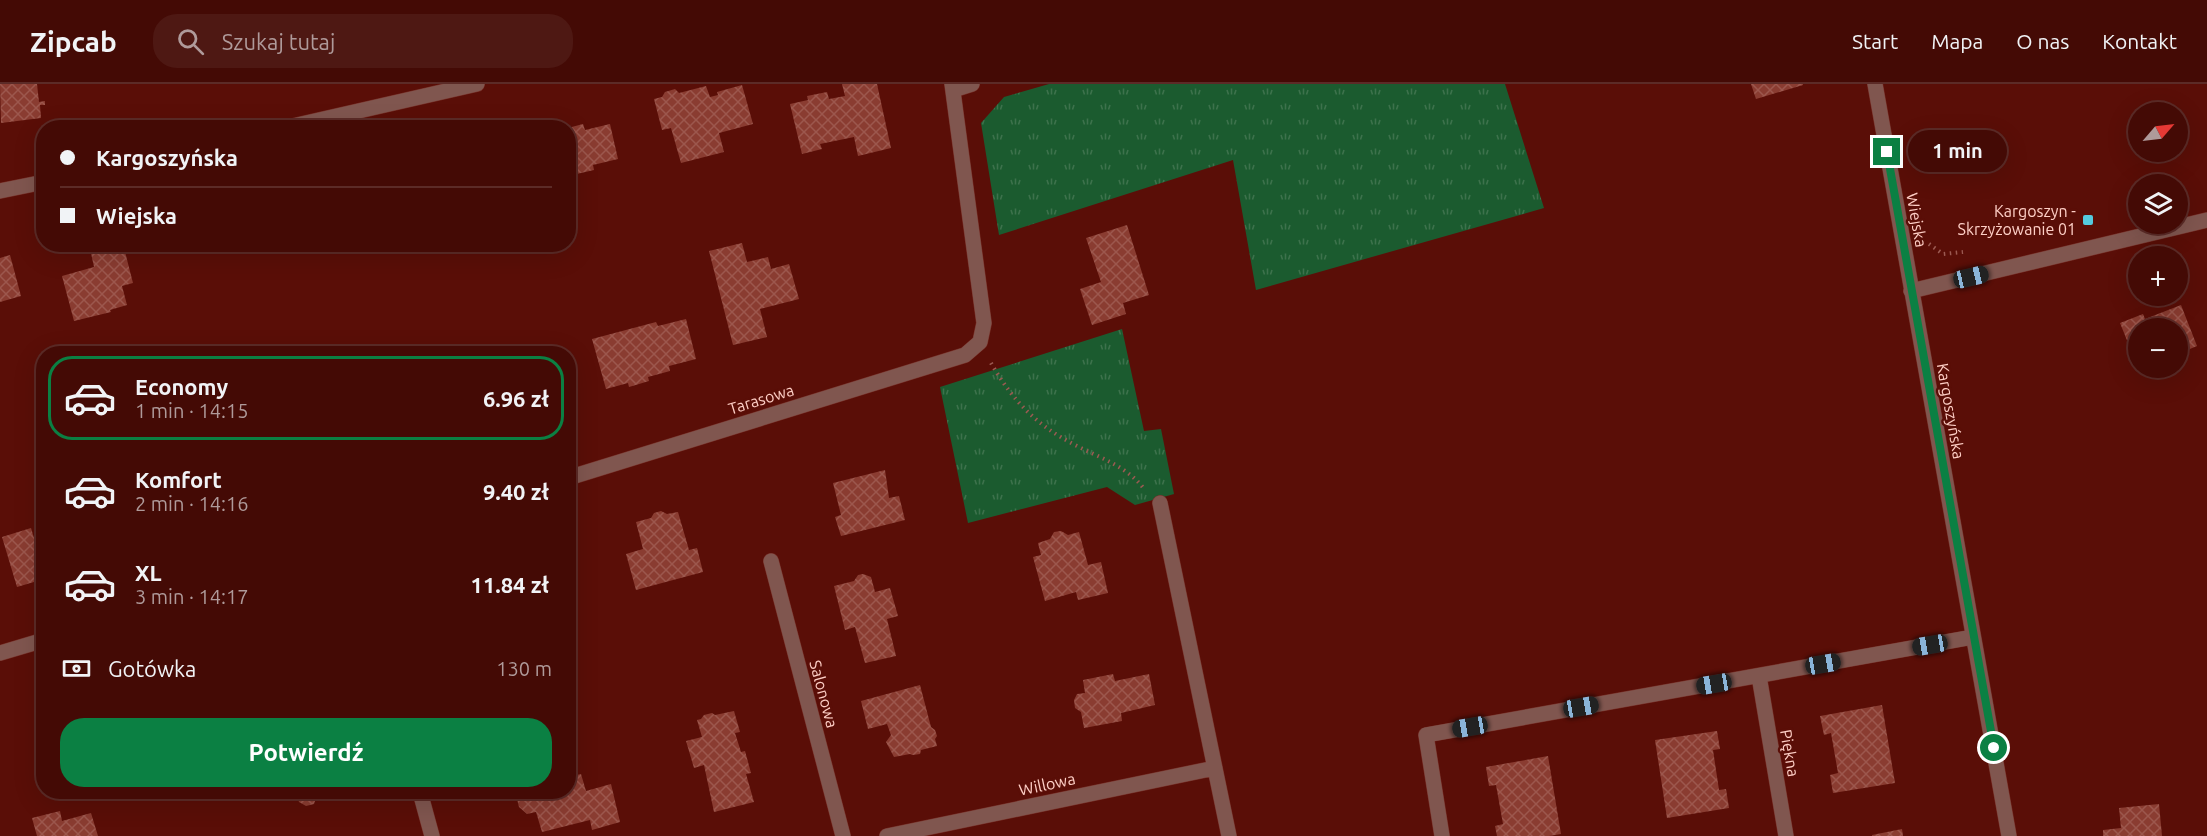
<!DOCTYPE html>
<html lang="pl">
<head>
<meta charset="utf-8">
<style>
  :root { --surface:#440a05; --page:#4e1813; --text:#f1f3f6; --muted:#af9a9a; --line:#5c2b27; --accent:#0b8043 }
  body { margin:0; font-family:Ubuntu,sans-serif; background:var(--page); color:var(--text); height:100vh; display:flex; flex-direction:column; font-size:22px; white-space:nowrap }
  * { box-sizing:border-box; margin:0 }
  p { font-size:20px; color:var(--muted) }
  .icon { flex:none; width:33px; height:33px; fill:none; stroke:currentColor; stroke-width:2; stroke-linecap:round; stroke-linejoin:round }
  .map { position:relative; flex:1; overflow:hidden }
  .panel { position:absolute; left:36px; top:262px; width:540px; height:453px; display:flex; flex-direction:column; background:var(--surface); border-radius:24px; box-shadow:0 6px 24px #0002,0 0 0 2px var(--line) }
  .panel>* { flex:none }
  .banner { position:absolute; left:36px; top:36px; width:540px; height:132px; border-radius:24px; box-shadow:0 6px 24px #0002,0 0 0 2px var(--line); display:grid; align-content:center; height:132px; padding:0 24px; background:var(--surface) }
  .needle { width:39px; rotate:62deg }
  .fabs { position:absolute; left:2128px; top:18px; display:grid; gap:12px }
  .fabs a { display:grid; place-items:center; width:60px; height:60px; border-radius:50%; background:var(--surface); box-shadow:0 6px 24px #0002,0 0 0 2px var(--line); font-size:30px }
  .end { position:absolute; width:27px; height:27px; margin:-14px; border:8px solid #0b8043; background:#fff; box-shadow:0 0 0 3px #fff }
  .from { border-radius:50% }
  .bubble { position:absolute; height:42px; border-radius:21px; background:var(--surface); box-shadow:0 6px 24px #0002,0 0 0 2px var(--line); font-size:20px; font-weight:700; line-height:42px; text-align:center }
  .car { position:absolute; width:18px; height:36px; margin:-18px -9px; border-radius:8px; box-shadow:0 0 4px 2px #0007; background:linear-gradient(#222 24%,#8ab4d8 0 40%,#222 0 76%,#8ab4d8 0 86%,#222 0) }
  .banner b { display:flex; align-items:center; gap:21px; height:57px; font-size:22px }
  .banner b+b { border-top:2px solid var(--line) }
  .banner i { width:15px; height:15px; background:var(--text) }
  ul { padding:10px 0 0; list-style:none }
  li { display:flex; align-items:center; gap:18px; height:84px; margin:0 12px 9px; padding:0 12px; border:3px solid transparent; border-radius:24px }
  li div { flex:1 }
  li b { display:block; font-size:22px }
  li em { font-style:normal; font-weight:700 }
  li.active { border-color:var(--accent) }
  li>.icon { width:54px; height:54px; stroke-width:1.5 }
  .pay { display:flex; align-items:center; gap:15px; height:66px; padding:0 24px; font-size:22px }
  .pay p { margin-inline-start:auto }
  .primary-button { display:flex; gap:12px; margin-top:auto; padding:12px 24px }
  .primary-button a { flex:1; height:69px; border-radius:24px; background:var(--accent); color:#fff; font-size:24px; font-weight:700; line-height:69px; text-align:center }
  header { display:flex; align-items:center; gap:36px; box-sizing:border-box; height:84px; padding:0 30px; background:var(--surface); border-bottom:2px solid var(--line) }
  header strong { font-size:28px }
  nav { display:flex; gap:33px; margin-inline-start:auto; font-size:21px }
  .search { width:420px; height:54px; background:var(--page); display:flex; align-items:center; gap:15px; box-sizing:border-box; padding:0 21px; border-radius:24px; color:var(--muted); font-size:22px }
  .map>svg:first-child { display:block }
  .grass { fill:url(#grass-tufts) }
  .building { fill:url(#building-cross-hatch) }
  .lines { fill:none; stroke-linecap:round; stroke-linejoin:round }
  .minor-casing { stroke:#783129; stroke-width:16 }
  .path { stroke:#9b5a52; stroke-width:4; stroke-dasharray:1.5 4.5; stroke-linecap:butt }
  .minor { stroke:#80564f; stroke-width:15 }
  .route { stroke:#0b8043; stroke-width:8 }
  .poi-dot { fill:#54cade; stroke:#5a0e07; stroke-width:2 }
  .labels { text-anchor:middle; stroke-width:5; stroke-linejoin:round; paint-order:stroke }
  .poi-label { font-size:16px; fill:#fecfc6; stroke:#5a0e07; text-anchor:end }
  .street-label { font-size:16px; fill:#fecfc6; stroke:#5a0e07 }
</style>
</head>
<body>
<header>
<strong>Zipcab</strong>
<div class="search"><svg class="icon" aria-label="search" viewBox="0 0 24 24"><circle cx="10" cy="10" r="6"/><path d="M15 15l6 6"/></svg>Szukaj tutaj</div>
<nav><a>Start</a><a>Mapa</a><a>O nas</a><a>Kontakt</a></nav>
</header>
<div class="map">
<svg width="2207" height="752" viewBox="0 0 2207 752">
  <defs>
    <pattern id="grass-tufts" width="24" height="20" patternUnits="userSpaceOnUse" patternTransform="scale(1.5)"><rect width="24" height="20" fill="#1b5b2f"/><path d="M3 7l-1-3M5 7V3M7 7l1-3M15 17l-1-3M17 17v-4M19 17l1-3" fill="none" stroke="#3d724c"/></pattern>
    <pattern id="building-cross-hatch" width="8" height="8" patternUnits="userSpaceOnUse" patternTransform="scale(1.5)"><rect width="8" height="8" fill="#8a3c31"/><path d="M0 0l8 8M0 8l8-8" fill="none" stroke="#9c574d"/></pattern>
  </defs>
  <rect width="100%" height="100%" fill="#5a0e07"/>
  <path class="grass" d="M 1049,0 L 1505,0 L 1544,124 L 1256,206 L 1233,76 L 999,151 L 981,39 L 1004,13 Z
    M 1122,245 L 1144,347 L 1161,345 L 1174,410 L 1135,421 L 1107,403 L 968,439 L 940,303 Z"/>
  <path class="building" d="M 0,0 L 37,0 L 39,18 L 45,17 L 45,21 L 40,21 L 41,34 L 1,39 Z
    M 842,0 L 877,0 L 891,64 L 858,72 L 854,53 L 820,60 L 822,65 L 802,70 L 790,20 L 808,16 L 807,12 L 827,8 L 829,15 L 845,12 Z
    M 1751,0 L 1803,0 L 1803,1 L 1756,15 Z
    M 742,1 L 753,40 L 719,49 L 724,68 L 681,79 L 671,44 L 662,46 L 654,15 L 662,13 L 665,8 L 675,5 L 679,9 L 706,2 L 710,13 L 718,11 L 717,8 Z
    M 583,40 L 585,46 L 610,40 L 618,75 L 593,81 L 594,86 L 568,92 L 568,44 Z
    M 1127,141 L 1149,211 L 1123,219 L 1126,230 L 1092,241 L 1080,205 L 1101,198 L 1086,154 Z
    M 742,159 L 747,178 L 768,173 L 771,185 L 789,180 L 799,215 L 760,225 L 767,253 L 733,261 L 709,167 Z
    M 89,160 L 123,160 L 133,199 L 122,202 L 127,221 L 110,226 L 111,228 L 74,237 L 62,192 L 94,183 Z
    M 10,171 L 21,212 L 0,218 L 0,174 Z
    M 2181,221 L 2197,262 L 2178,270 L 2178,244 L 2139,244 L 2139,286 L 2120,239 L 2143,230 L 2145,235 Z
    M 686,235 L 696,275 L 669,282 L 670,287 L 648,293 L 649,297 L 629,303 L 628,299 L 606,305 L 592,255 L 656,238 L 658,242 Z
    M 885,386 L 889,414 L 899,412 L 905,436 L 841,452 L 835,433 L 841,431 L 833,399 Z
    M 661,427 L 667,430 L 678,428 L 689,466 L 697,464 L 703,488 L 636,506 L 626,470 L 643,465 L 636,438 L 651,434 L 654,429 Z
    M 31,444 L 44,487 L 44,495 L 17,503 L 2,453 Z
    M 1061,447 L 1068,451 L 1079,448 L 1088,481 L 1101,478 L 1108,509 L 1078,516 L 1076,508 L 1045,517 L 1033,473 L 1041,471 L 1038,459 L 1050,455 L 1054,448 Z
    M 863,490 L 871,493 L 875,508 L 890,504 L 898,532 L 887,535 L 896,572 L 865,579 L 855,543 L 845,546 L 834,502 L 854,497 L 858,491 Z
    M 1113,590 L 1115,597 L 1149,590 L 1155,621 L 1121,629 L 1122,637 L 1084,644 L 1081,628 L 1075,624 L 1074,616 L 1077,610 L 1085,609 L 1083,596 Z
    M 920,601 L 931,643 L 935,646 L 937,652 L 935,655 L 937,662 L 921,666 L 920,670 L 913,671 L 910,670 L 894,673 L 886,658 L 891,651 L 887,640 L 868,645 L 861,617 Z
    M 1882,621 L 1895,699 L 1833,709 L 1830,691 L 1838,689 L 1831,649 L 1824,651 L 1820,632 Z
    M 734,627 L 740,648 L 735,649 L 741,668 L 745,667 L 751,689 L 746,690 L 754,718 L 714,728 L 704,681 L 694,684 L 686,657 L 702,653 L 697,636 L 701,635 L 704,631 L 712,629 L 715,631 Z
    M 1717,647 L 1720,665 L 1713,666 L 1719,706 L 1726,705 L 1729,724 L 1667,734 L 1655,656 Z
    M 1548,672 L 1561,750 L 1549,752 L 1497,752 L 1495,742 L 1503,740 L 1496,701 L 1489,702 L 1486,683 Z
    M 581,690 L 586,707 L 611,700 L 620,738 L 592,746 L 590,736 L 542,748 L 536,728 L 527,730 L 519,723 L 517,715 L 521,708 L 568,708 L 568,693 Z
    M 296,708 L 336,708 L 337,709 L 316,714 L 314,720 L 306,722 L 299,718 Z
    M 2159,720 L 2162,752 L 2103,752 L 2103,746 L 2121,744 L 2119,724 Z
    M 60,727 L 62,737 L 91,729 L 98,752 L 37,752 L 32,734 Z
    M 1902,745 L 1903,752 L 1872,752 L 1872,751 Z"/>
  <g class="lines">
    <g class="minor-casing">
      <path id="minor" d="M 1875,0 L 2009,752
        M 953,6 L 972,0
        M 284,44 L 477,0
        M 0,107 L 44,98
        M 1911,207 L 2207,136
        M 568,394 L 965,271 L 980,258 L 984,239 L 952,0
        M 1160,419 L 1229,752
        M 771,477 L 843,752
        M 0,569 L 44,556
        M 1759,592 L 1786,752
        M 420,708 L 432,752
        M 887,752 L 1215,684
        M 1442,752 L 1426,651 L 1973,553"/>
    </g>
    <path class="path" d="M 1929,160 L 1943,170 L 1963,168
      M 991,279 C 1013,317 1036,341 1075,361 C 1100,374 1127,382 1144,405"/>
    <use href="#minor" class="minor"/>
  </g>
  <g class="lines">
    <path class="route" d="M 1887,68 L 1994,664"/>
  </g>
  <rect class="poi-dot" x="2082" y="130" width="12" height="12" rx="3"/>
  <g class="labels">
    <g class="poi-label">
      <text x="2076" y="133">Kargoszyn -<tspan x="2076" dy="18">Skrzyżowanie 01</tspan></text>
    </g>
    <g class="street-label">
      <text transform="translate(1917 136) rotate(80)" y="6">Wiejska</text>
      <text transform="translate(761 315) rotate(-17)" y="6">Tarasowa</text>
      <text transform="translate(1951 327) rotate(80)" y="6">Kargoszyńska</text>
      <text transform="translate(824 610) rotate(75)" y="6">Salonowa</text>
      <text transform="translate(1790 669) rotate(80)" y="6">Piękna</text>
      <text transform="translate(1047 700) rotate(-12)" y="6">Willowa</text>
    </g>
  </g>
</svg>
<div class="fabs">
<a><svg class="needle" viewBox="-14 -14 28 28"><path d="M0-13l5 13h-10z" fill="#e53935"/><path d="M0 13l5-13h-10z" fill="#af9a9a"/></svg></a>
<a><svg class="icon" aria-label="layers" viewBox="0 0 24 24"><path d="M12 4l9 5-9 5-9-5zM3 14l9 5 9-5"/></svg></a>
<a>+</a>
<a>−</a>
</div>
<i class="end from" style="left:1994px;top:664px"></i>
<i class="end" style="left:1887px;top:68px"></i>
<div class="bubble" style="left:1908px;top:46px;width:99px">1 min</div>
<i class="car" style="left:1971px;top:193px;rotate:77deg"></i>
<i class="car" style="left:1930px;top:561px;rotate:260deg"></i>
<i class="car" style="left:1823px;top:580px;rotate:80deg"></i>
<i class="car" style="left:1714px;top:600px;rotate:260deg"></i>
<i class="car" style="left:1581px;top:623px;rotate:80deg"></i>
<i class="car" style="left:1470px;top:643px;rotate:260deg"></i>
<div class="banner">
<b><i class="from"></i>Kargoszyńska</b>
<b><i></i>Wiejska</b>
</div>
<section class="panel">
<ul>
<li class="active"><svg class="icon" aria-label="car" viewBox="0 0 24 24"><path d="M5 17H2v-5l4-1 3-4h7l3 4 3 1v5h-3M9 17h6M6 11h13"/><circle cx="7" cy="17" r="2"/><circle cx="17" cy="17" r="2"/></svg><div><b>Economy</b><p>1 min · 14:15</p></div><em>6.96 zł</em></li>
<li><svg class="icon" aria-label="car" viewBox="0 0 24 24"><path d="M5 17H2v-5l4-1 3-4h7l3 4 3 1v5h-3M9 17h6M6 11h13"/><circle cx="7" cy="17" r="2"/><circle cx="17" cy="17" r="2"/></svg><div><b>Komfort</b><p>2 min · 14:16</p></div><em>9.40 zł</em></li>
<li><svg class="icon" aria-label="car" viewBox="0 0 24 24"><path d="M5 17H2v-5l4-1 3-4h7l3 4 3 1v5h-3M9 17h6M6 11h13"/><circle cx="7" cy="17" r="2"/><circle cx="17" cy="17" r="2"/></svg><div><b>XL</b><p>3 min · 14:17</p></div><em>11.84 zł</em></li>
</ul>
<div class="pay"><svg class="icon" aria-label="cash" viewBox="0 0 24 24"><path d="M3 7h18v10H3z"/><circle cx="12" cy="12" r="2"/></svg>Gotówka<p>130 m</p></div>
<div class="primary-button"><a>Potwierdź</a></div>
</section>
</div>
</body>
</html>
